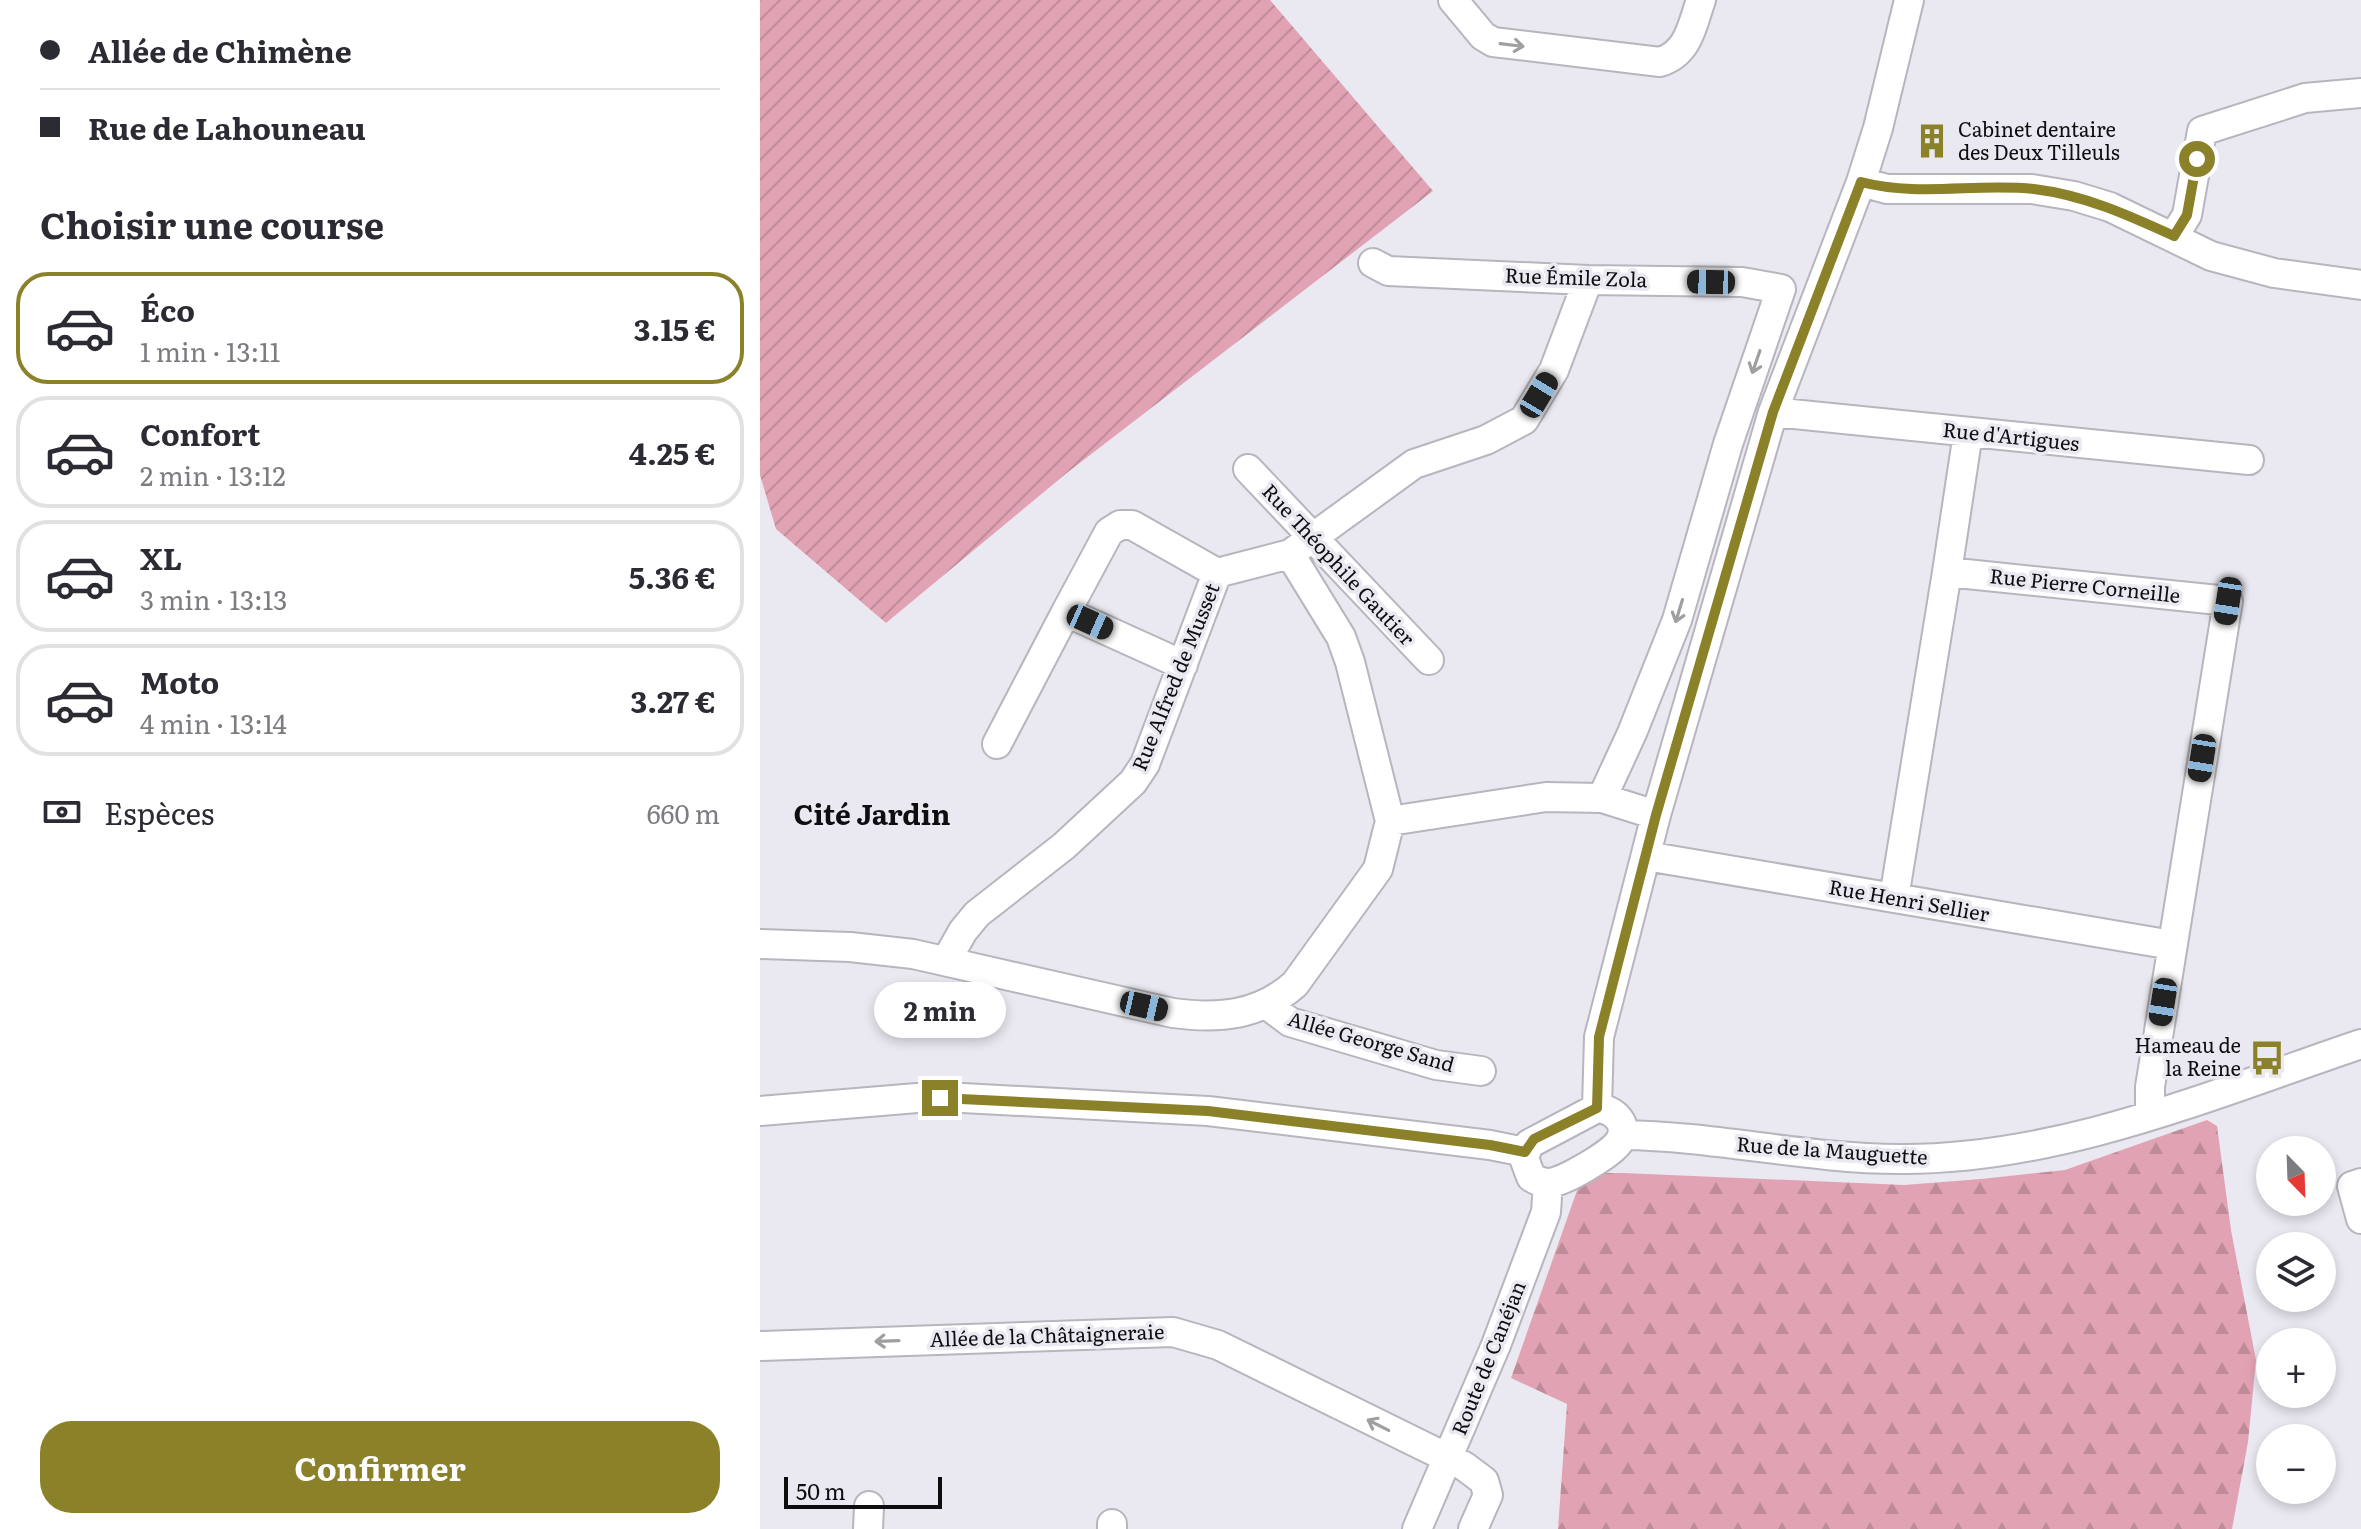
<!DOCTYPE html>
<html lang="fr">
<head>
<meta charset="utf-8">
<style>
  :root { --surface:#fff; --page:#f7f7f7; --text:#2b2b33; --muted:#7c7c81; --line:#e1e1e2; --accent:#8b8129 }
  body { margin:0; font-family:Literata,serif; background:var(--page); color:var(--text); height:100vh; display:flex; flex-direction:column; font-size:30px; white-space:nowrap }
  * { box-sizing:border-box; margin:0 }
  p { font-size:26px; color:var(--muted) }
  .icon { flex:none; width:44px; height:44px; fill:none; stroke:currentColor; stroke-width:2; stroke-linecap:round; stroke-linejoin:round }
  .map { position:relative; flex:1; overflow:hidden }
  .side { display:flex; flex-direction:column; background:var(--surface); width:760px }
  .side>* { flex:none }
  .guide { display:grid; align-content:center; height:176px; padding:0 40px; background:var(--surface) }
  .needle { width:52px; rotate:157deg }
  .controls { position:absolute; left:1496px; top:1136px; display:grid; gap:16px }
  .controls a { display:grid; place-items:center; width:80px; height:80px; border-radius:50%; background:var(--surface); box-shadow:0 4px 12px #0003; font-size:40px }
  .scale { position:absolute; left:24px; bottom:20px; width:158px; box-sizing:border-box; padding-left:8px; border:4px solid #0e0e10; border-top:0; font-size:22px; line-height:28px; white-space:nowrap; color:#0e0e10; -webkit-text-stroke:6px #eae8f0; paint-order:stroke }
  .end { position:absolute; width:36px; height:36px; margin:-18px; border:10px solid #8b8129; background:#fff; box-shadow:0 0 0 4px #fff }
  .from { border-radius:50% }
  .bubble { position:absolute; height:56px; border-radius:28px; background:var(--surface); box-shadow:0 4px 12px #0003; font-size:26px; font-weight:700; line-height:56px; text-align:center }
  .car { position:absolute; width:24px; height:48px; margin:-24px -12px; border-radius:10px; box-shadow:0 0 6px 2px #0007; background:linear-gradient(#222 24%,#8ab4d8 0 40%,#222 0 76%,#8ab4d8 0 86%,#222 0) }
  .guide b { display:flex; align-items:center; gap:28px; height:76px; font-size:30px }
  .guide b+b { border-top:2px solid var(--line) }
  .guide i { width:20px; height:20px; background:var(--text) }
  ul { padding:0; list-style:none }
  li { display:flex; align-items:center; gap:24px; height:112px; margin:0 16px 12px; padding:0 24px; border:4px solid var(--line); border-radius:32px }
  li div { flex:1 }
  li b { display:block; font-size:30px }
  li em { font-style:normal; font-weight:700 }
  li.on { border-color:var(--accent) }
  li>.icon { width:72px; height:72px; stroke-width:1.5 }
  h2 { padding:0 40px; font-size:36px; line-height:96px }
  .pay { display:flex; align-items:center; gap:20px; height:88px; padding:0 40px; font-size:30px }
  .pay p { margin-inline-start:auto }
  .action { display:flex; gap:16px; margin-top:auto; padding:16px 40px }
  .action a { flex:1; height:92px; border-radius:32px; background:var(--accent); color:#fff; font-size:32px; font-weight:700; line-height:92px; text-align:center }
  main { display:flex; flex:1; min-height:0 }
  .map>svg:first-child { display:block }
  .forest { fill:url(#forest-firs) }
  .garden { fill:url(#garden-furrows) }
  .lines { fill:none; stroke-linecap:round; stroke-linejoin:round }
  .minor-casing { stroke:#b7b5bd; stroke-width:32 }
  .minor { stroke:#fff; stroke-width:28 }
  .oneway { stroke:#9f9f9f }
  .route { stroke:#8b8129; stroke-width:10 }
  .labels { text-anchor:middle; stroke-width:7; stroke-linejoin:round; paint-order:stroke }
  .poi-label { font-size:20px; fill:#0e0e10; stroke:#eae8f0; text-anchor:start }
  .street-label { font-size:20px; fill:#0e0e10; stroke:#eae8f0 }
  .district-label { font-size:28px; font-weight:bold; fill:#0e0e10; stroke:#eae8f0 }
</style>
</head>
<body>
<main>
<section class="side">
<div class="guide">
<b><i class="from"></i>Allée de Chimène</b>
<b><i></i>Rue de Lahouneau</b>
</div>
<h2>Choisir une course</h2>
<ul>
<li class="on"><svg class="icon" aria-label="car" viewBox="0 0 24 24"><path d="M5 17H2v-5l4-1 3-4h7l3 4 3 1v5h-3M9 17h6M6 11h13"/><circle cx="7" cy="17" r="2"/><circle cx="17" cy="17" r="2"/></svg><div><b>Éco</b><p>1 min · 13:11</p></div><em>3.15 €</em></li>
<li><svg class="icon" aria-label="car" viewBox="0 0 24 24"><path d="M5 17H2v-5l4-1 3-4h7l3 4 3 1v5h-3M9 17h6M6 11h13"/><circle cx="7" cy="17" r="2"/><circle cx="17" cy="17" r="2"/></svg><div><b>Confort</b><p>2 min · 13:12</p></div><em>4.25 €</em></li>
<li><svg class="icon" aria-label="car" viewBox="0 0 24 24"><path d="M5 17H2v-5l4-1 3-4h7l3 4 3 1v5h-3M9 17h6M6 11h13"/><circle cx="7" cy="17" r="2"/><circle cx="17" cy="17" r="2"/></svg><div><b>XL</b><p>3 min · 13:13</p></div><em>5.36 €</em></li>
<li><svg class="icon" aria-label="car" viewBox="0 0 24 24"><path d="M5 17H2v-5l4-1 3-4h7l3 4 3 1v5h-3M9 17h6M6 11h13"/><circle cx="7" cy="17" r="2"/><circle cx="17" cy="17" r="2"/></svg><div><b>Moto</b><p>4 min · 13:14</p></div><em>3.27 €</em></li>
</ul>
<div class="pay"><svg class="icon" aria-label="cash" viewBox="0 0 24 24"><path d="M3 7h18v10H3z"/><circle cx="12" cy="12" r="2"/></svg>Espèces<p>660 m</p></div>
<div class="action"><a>Confirmer</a></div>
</section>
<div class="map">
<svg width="1601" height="1529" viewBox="0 0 1601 1529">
  <defs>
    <pattern id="forest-firs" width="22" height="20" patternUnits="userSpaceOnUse" patternTransform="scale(2)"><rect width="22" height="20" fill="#e1a3b3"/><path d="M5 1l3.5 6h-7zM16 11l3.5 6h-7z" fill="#c08b99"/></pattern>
    <pattern id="garden-furrows" width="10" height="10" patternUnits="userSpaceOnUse" patternTransform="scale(2)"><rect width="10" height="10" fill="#e1a3b3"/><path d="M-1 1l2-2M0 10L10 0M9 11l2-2" fill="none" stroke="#c08b99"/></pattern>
  </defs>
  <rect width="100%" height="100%" fill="#eae8f0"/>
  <path class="forest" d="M 1447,1120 L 1457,1126 L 1471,1230 L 1496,1360 L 1488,1442 L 1472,1529 L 798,1529 L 807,1404 L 751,1378 L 820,1182 L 840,1173 L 863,1173 L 1144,1185 L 1221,1179 L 1305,1170 Z"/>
  <path class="garden" d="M 0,0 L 510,0 L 673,191 L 308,472 L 126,623 L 16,529 L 0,475 Z"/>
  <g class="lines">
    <g class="minor-casing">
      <path id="minor" d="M 693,0 L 723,36 L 733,42 L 900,62 C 929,53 932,25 941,0
        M 1101,182 L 1127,189 L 1272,189 L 1314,196 L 1350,207 L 1451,256 L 1514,273 L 1601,285
        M 1414,236 L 1427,215 L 1442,131 L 1545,98 L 1601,93
        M 613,263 L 628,271 L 828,280 L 982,282 L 1021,289 L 968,444 L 917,620 L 872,733 L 842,798
        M 1013,412 L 1489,460
        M 488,469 L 669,660
        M 1187,572 L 1208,433
        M 423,665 L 306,612 L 349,532 L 360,525 L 372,525 L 457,573
        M 237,744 L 306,612
        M 630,821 L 786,797 L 842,798 L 896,815
        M 886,856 L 1412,945
        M 1134,898 L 1187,572 L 1468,601 L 1390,1087 L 1390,1114
        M 0,944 L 90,947 L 153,954 L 413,1013 C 459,1019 499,1016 535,984 L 618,869 L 630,821 L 590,662 L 581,637 L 530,554
        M 186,961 L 203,931 L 217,914 L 304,846 L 373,782 L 385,764 L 457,573 L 530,554 L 654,464 L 726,440 L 764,420 L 794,370 L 828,280
        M 506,1004 L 530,1022 L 676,1065 L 721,1071
        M 837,1108 L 839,1037 L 896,815 L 1013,412 L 1101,182 L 1118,128 L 1149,0
        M 837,1108 C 853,1109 871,1124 859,1142 C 851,1154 804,1182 789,1183 C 782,1183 777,1181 771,1177 L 764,1158 L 769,1144 Z
        M 0,1111 L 157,1098 L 203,1098 L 448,1111 L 730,1145 L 765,1152
        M 863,1135 C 955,1136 1047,1159 1140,1159 C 1299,1160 1453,1094 1601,1044
        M 1601,1183 L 1592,1186 L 1601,1219
        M 0,1346 L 413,1332 L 458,1345 L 704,1466 L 724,1481 L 728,1495 L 713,1529
        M 108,1529 L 109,1506
        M 352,1529 L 352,1524
        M 657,1529 L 736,1345 L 786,1212 L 788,1183"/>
    </g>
    <use href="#minor" class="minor"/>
  </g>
  <defs><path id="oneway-shaft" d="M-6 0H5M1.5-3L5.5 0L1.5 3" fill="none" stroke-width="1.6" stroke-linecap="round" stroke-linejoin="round" transform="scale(2)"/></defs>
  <g class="oneway">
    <use href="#oneway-shaft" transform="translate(752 45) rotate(7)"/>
    <use href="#oneway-shaft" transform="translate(996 362) rotate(109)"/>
    <use href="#oneway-shaft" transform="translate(919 611) rotate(107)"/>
    <use href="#oneway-shaft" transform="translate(127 1341) rotate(178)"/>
    <use href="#oneway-shaft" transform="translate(618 1425) rotate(-153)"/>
  </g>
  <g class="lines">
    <path class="route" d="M 180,1098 L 448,1111 L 730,1145 L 765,1152 L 774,1139 L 837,1108 L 839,1037 L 896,815 L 1013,412 L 1101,182 C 1158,197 1216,183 1274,189 C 1324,195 1368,215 1414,236 L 1427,215 L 1437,159"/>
  </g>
  <defs>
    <g id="building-bare" transform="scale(2.76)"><path d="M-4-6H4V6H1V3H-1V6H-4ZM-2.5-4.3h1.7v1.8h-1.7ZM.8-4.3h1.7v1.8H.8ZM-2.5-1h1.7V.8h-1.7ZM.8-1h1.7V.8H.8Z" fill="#8b8129" stroke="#eae8f0" stroke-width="2.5" paint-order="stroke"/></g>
    <g id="bus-bare" transform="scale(2.76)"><path d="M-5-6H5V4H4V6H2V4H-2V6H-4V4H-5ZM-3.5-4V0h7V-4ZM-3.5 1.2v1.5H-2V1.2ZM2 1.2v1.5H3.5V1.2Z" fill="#8b8129" stroke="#eae8f0" stroke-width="2.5" paint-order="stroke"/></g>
  </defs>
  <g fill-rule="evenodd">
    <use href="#building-bare" x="1172" y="141"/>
    <use href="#bus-bare" x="1507" y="1058"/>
  </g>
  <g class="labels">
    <g class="poi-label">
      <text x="1198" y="137">Cabinet dentaire<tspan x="1198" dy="23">des Deux Tilleuls</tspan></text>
      <text x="1481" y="1053" text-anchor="end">Hameau de<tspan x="1481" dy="23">la Reine</tspan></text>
    </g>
    <g class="street-label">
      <text transform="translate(816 278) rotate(2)" y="7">Rue Émile Zola</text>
      <text transform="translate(1251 437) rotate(6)" y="7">Rue d'Artigues</text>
      <text transform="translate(578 565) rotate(47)" y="7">Rue Théophile Gautier</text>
      <text transform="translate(1325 586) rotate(6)" y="7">Rue Pierre Corneille</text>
      <text transform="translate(416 677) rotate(-68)" y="7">Rue Alfred de Musset</text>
      <text transform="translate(1149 901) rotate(10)" y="7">Rue Henri Sellier</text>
      <text transform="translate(611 1042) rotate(16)" y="7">Allée George Sand</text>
      <text transform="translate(1072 1151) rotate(4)" y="7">Rue de la Mauguette</text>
      <text transform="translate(287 1336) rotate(-2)" y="7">Allée de la Châtaigneraie</text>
      <text transform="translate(729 1358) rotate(-68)" y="7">Route de Canéjan</text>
    </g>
    <g class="district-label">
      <text x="112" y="825">Cité Jardin</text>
    </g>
  </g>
</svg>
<div class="controls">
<a><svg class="needle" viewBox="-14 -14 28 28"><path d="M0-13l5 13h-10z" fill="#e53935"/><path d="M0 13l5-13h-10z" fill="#7c7c81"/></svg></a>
<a><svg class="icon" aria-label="layers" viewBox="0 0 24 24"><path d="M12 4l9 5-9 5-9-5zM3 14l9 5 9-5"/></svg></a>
<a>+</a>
<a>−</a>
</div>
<div class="scale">50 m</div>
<i class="end from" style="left:1437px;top:159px"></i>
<i class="end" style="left:180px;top:1098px"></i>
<div class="bubble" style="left:114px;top:982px;width:132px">2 min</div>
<i class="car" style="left:951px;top:282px;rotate:271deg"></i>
<i class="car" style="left:779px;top:395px;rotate:31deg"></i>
<i class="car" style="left:1468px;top:601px;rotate:189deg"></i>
<i class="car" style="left:330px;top:622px;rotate:114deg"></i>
<i class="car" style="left:1442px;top:758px;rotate:189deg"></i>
<i class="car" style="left:1403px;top:1002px;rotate:189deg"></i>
<i class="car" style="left:384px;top:1006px;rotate:103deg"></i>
</div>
</main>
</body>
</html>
